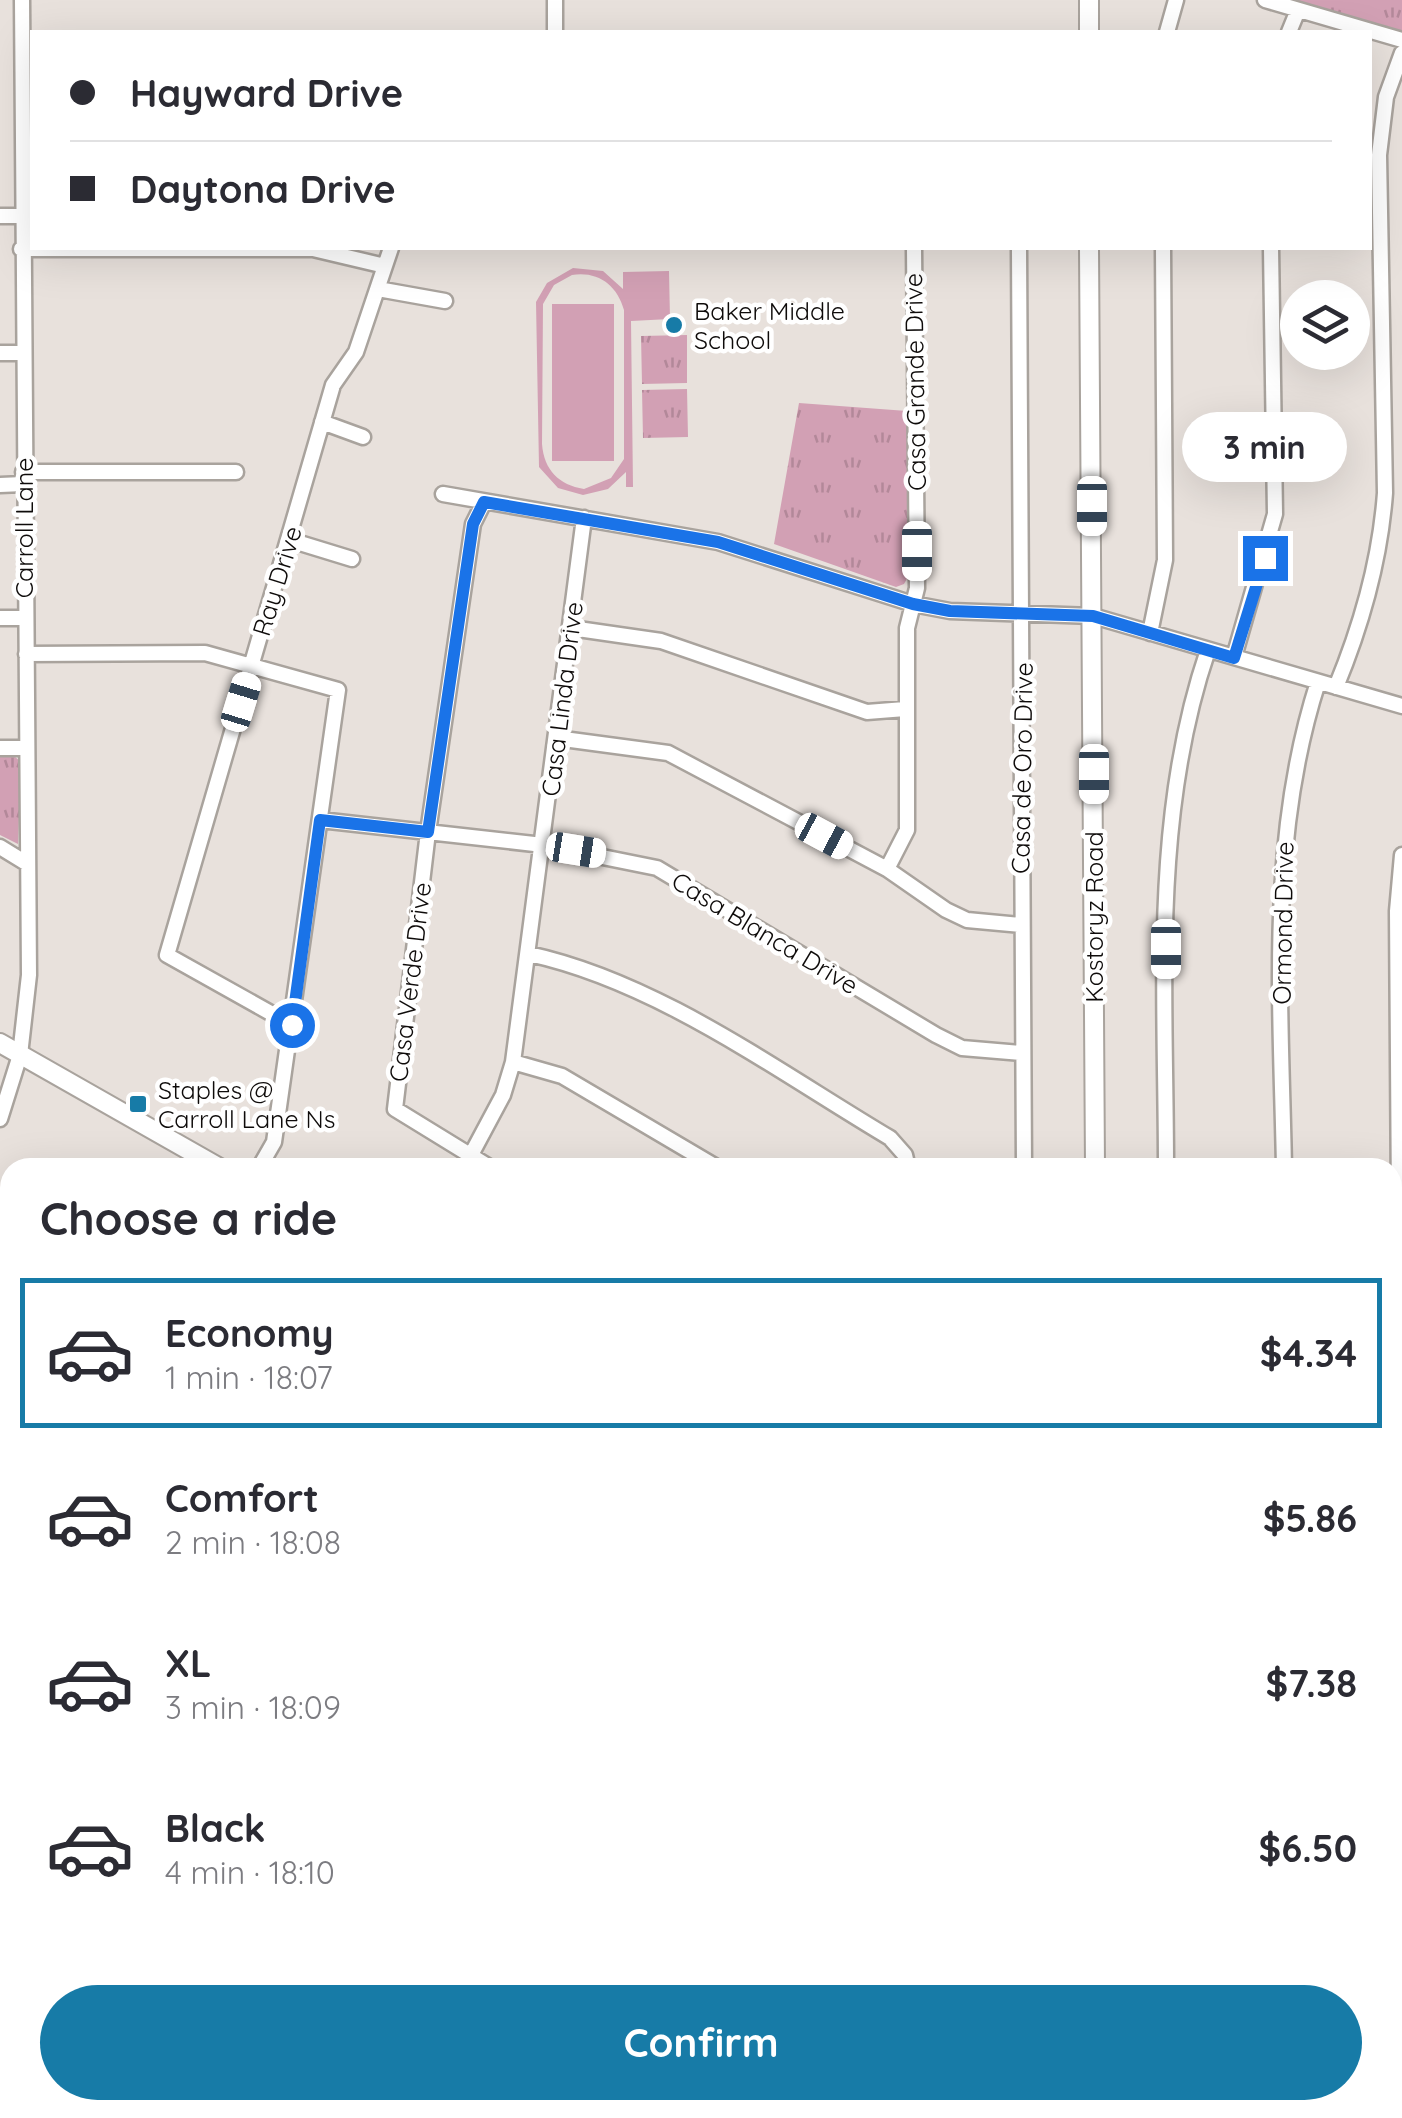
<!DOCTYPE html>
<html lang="en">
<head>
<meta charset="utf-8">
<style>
  :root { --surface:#fff; --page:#f2f2f3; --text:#2b2b33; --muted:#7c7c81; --line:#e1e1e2; --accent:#177ba7 }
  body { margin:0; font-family:Quicksand,sans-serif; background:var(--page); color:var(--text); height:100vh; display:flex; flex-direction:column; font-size:38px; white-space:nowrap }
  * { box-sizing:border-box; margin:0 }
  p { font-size:32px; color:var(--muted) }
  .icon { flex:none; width:55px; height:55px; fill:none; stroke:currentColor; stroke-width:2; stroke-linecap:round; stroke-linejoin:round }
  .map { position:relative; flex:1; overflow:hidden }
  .details { position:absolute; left:0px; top:1158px; width:1402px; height:962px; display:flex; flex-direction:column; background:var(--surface); border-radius:30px 30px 0 0; box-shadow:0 10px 40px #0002 }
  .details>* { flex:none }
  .guide { position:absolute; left:30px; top:30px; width:1342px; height:220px; border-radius:0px; box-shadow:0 10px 40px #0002; display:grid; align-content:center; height:220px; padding:0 40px; background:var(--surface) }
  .buttons { position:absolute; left:1280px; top:280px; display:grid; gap:20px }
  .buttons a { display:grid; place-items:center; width:90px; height:90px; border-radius:50%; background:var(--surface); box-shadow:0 10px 40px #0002; font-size:50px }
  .end { position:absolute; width:45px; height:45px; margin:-22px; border:12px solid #1a73e8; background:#fff; box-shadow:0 0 0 5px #fff }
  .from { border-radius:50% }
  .bubble { position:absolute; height:70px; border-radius:35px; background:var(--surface); box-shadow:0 10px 40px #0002; font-size:32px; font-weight:800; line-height:70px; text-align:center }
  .car { position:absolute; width:30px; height:60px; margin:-30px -15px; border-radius:12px; box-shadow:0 0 8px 2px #0007; background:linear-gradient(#fff 24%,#345 0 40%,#fff 0 76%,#345 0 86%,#fff 0) }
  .guide b { display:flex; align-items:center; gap:35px; height:95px; font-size:38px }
  .guide b+b { border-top:2px solid var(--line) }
  .guide i { width:25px; height:25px; background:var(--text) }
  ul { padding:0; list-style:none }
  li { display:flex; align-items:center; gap:30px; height:150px; margin:0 20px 15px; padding:0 20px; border:5px solid transparent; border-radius:0px }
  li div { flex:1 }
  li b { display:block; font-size:38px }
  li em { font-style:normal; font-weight:800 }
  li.current { border-color:var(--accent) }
  li>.icon { width:90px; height:90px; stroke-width:1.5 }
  h2 { padding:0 40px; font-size:45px; line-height:120px }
  .action { display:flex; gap:20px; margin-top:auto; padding:20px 40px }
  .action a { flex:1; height:115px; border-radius:60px; background:var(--accent); color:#fff; font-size:40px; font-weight:800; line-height:115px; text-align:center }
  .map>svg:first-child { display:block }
  .park { fill:url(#park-tufts) }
  .garden { fill:#d2a0b4; fill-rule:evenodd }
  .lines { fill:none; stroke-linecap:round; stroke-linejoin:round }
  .minor-casing { stroke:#a9a39d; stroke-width:19 }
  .major-casing { stroke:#a9a39d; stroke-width:22 }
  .minor { stroke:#fff; stroke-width:14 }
  .major { stroke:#fff; stroke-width:18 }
  .route { stroke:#1a73e8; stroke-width:12 }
  .poi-dot { fill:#177ba7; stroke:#fff; stroke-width:4 }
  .labels { text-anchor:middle; stroke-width:9; stroke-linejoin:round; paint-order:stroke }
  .poi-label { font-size:25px; fill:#0e0b0a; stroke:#fff; text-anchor:start }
  .street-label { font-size:25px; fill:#0e0b0a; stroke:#fff }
</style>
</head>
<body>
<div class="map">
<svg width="1402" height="2118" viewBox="0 0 1402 2118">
  <defs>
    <pattern id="park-tufts" width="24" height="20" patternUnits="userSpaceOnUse" patternTransform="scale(2.5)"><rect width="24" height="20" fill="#d2a0b4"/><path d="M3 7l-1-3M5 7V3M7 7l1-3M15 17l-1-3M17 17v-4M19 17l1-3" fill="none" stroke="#b38899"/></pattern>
  </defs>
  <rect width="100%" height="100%" fill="#e8e1dc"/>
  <path class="park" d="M 1284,0 L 1402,0 L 1402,34 Z
    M 687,335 L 687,383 L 642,384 L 641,336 Z
    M 687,389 L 688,437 L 643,438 L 642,390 Z
    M 799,403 L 907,411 L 909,575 L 904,584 L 896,587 L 774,544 Z
    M 0,756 L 14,756 L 21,762 L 18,844 L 0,835 Z"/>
  <path class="garden" d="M 573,268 L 603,271 L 623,289 L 623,272 L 669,271 L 670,319 L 631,321 L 633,487 L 626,487 L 626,472 L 608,489 L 583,495 L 558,488 L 539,467 L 536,302 L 547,283 ZM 572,275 C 598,271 617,285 624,310 L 624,459 L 611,478 L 584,489 C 559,485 544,470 542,444 L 543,304 L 554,285 Z
    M 552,304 L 614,304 L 614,461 L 552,461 Z"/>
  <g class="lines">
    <g class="minor-casing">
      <path id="minor" d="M 555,0 L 555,32
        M 1265,0 L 1402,40
        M 1167,32 L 1176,0
        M 1289,32 L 1298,10
        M 0,216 L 20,216
        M 1019,248 L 1024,1168
        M 21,249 L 313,249 L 385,266
        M 378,289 L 445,301
        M 0,353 L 23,353
        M 322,422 L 363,437
        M 23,472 L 236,472
        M 0,485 L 23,484
        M 443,494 L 718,542 L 913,604 L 950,611 L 1093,616 L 1402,706
        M 484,502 L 473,524 L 428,832 L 395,1109 L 491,1168
        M 290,540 L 352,559
        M 0,618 L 25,618
        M 571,628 L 661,641 L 867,712 L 905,709
        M 1150,633 L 1165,560 L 1163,248
        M 26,654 L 205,653 L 338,690 L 274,1142 L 259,1168
        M 1234,657 L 1275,514 L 1271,248
        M 1336,687 C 1362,624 1380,561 1385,493 L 1379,155 L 1386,97 L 1402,53
        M 556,738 L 668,753 L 887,869 L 946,910 L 967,920 L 1020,925
        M 0,748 L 24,748
        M 320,820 L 543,845 L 657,868 L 936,1035 L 962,1048 L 1021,1053
        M 0,847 L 26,863
        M 1402,855 L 1397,911 L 1402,1646
        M 887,869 L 907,830 L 907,628 L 917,588 L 914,248
        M 529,954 C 658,982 777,1071 890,1138 L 905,1155 L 908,1168
        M 292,1025 L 167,955 L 333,385 L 356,352 L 391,248
        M 513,1062 L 562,1076 L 718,1168
        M 0,1119 L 20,1055 L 29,975 L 22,0
        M 464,1168 L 503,1095 L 513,1062 L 584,518
        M 1166,1168 C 1166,994 1151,817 1208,650
        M 1284,1168 C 1281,1004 1267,840 1318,682
        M 0,1530 L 10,1496
        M 1392,1678 L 1402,1684
        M 0,1779 L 10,1785
        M 1392,1823 L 1402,1829
        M 1392,2083 L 1402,2066
        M 1009,2110 L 1023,2118
        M 251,2118 L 256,2110
        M 399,2118 L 404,2110
        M 463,2118 L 464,2110
        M 579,2118 L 580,2110
        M 702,2118 L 704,2110
        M 819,2118 L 821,2110
        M 943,2118 L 947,2110
        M 1087,2118 L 1092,2110
        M 1230,2118 L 1235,2110
        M 1373,2118 L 1378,2110"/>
    </g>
    <g class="major-casing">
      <path id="major" d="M 1089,0 L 1089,32
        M 1089,248 L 1095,1168
        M 0,1043 L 220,1168
        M 1392,1852 L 1402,1857"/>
    </g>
    <use href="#minor" class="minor"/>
    <use href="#major" class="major"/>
  </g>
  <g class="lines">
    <path class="route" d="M 292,1025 L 320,820 L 428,832 L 473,524 L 484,502 L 718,542 L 913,604 L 950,611 L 1093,616 L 1234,658 L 1265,558"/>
  </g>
  <g class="poi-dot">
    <circle cx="674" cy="325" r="10"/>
    <rect x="128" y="1094" width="20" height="20" rx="5"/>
  </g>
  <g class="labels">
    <g class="poi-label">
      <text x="694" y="320">Baker Middle<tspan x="694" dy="29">School</tspan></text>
      <text x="158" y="1099">Staples @<tspan x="158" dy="29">Carroll Lane Ns</tspan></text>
    </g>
    <g class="street-label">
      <text transform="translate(915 382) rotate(-91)" y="9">Casa Grande Drive</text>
      <text transform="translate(24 528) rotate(-90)" y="9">Carroll Lane</text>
      <text transform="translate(277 581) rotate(-73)" y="9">Ray Drive</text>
      <text transform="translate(562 699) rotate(-83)" y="9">Casa Linda Drive</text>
      <text transform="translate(1022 768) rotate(-89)" y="9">Casa de Oro Drive</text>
      <text transform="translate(1094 917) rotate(-90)" y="9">Kostoryz Road</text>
      <text transform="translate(1283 923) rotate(-89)" y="9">Ormond Drive</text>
      <text transform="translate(765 933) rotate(31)" y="9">Casa Blanca Drive</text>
      <text transform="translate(410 982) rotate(-83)" y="9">Casa Verde Drive</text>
    </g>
  </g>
</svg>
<div class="buttons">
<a><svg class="icon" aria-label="layers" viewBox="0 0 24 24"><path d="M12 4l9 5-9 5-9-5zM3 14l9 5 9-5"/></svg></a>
</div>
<i class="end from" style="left:292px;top:1025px"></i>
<i class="end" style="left:1265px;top:558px"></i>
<div class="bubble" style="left:1182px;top:412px;width:165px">3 min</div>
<i class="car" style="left:1092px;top:506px;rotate:180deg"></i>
<i class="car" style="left:917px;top:551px;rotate:180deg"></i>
<i class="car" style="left:241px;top:702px;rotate:17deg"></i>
<i class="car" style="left:1094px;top:774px;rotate:180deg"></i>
<i class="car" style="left:824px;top:836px;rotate:118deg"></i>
<i class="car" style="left:576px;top:850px;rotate:99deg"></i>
<i class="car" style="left:1166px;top:949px;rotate:180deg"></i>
<div class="guide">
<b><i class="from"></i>Hayward Drive</b>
<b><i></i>Daytona Drive</b>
</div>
<section class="details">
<h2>Choose a ride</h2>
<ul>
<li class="current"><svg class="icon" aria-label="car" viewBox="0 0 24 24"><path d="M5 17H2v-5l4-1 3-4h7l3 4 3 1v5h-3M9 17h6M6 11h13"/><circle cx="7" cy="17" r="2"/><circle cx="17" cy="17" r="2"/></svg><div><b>Economy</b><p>1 min · 18:07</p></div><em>$4.34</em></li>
<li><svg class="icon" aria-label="car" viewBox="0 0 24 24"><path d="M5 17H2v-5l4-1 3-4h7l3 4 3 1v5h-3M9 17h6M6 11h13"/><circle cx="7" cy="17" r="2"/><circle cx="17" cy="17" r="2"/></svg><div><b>Comfort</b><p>2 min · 18:08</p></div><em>$5.86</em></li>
<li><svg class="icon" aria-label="car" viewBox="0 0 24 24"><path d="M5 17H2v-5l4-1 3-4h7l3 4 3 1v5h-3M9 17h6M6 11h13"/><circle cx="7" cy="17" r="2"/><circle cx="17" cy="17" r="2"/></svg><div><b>XL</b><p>3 min · 18:09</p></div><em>$7.38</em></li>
<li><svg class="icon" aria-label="car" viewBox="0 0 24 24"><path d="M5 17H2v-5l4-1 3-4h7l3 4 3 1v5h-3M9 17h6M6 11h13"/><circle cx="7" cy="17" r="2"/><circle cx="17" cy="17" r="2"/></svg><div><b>Black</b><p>4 min · 18:10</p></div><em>$6.50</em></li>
</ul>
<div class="action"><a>Confirm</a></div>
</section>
</div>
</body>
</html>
